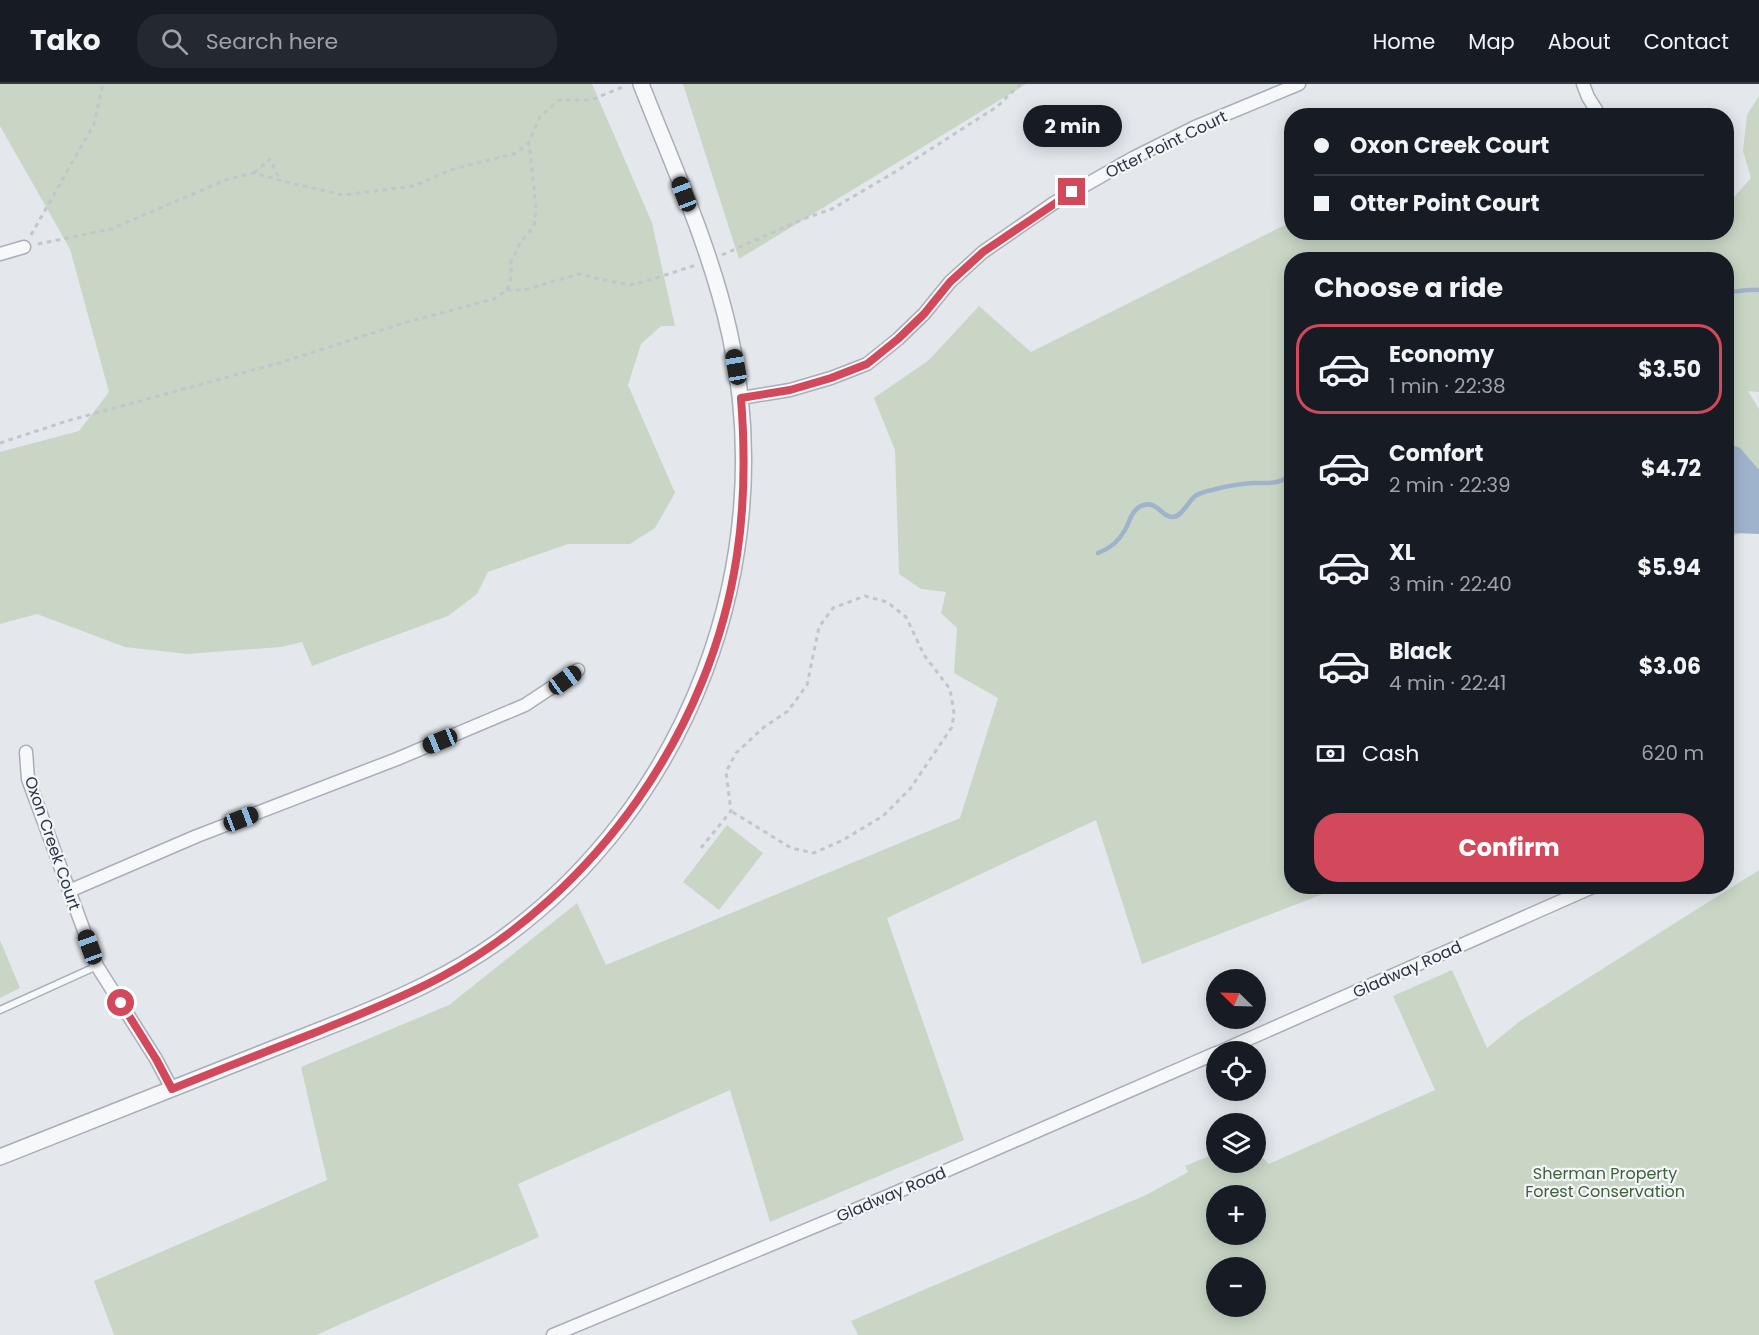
<!DOCTYPE html>
<html lang="en">
<head>
<meta charset="utf-8">
<style>
  :root { --surface:#171b24; --page:#242831; --text:#f1f3f6; --muted:#9ea1a6; --line:#363941; --accent:#d1495b }
  body { margin:0; font-family:Poppins,sans-serif; background:var(--page); color:var(--text); height:100vh; display:flex; flex-direction:column; font-size:22px; white-space:nowrap }
  * { box-sizing:border-box; margin:0 }
  p { font-size:20px; color:var(--muted) }
  .icon { flex:none; width:33px; height:33px; fill:none; stroke:currentColor; stroke-width:2; stroke-linecap:round; stroke-linejoin:round }
  .map { position:relative; flex:1; overflow:hidden }
  .drawer { position:absolute; left:1284px; top:168px; width:450px; height:642px; display:flex; flex-direction:column; background:var(--surface); border-radius:24px; box-shadow:0 3px 15px #0003 }
  .drawer>* { flex:none }
  .hud { position:absolute; left:1284px; top:24px; width:450px; height:132px; border-radius:24px; box-shadow:0 3px 15px #0003; display:grid; align-content:center; height:132px; padding:0 30px; background:var(--surface) }
  .needle { width:39px; rotate:293deg }
  .tools { position:absolute; left:1206px; top:885px; display:grid; gap:12px }
  .tools a { display:grid; place-items:center; width:60px; height:60px; border-radius:50%; background:var(--surface); box-shadow:0 3px 15px #0003; font-size:30px }
  .end { position:absolute; width:27px; height:27px; margin:-14px; border:8px solid #d1495b; background:#fff; box-shadow:0 0 0 3px #fff }
  .from { border-radius:50% }
  .bubble { position:absolute; height:42px; border-radius:21px; background:var(--surface); box-shadow:0 3px 15px #0003; font-size:20px; font-weight:700; line-height:42px; text-align:center }
  .car { position:absolute; width:18px; height:36px; margin:-18px -9px; border-radius:8px; box-shadow:0 0 4px 2px #0007; background:linear-gradient(#222 24%,#8ab4d8 0 40%,#222 0 76%,#8ab4d8 0 86%,#222 0) }
  .hud b { display:flex; align-items:center; gap:21px; height:57px; font-size:22px }
  .hud b+b { border-top:2px solid var(--line) }
  .hud i { width:15px; height:15px; background:var(--text) }
  ul { padding:0; list-style:none }
  li { display:flex; align-items:center; gap:18px; height:90px; margin:0 12px 9px; padding:0 18px; border:3px solid transparent; border-radius:24px }
  li div { flex:1 }
  li b { display:block; font-size:22px }
  li em { font-style:normal; font-weight:700 }
  li.selected { border-color:var(--accent) }
  li>.icon { width:54px; height:54px; stroke-width:1.5 }
  h2 { padding:0 30px; font-size:27px; line-height:72px }
  .pay { display:flex; align-items:center; gap:15px; height:66px; padding:0 30px; font-size:22px }
  .pay p { margin-inline-start:auto }
  .button { display:flex; gap:12px; margin-top:auto; padding:12px 30px }
  .button a { flex:1; height:69px; border-radius:24px; background:var(--accent); color:#fff; font-size:24px; font-weight:700; line-height:69px; text-align:center }
  header { display:flex; align-items:center; gap:36px; box-sizing:border-box; height:84px; padding:0 30px; background:var(--surface); border-bottom:2px solid var(--line) }
  header strong { font-size:28px }
  nav { display:flex; gap:33px; margin-inline-start:auto; font-size:21px }
  .search { width:420px; height:54px; background:var(--page); display:flex; align-items:center; gap:15px; box-sizing:border-box; padding:0 21px; border-radius:24px; color:var(--muted); font-size:22px }
  .map>svg:first-child { display:block }
  .green { fill:#c9d6c5; fill-rule:evenodd }
  .water { fill:#9fb4cc }
  .lines { fill:none; stroke-linecap:round; stroke-linejoin:round }
  .stream { stroke:#9fb4cc; stroke-width:4.5 }
  .service-casing { stroke:#a9aeb7; stroke-width:9 }
  .minor-casing { stroke:#a9aeb7; stroke-width:15 }
  .tertiary-casing { stroke:#a9aeb7; stroke-width:18 }
  .path { stroke:#c2c5cb; stroke-width:3; stroke-dasharray:4.5 4.5; stroke-linecap:butt }
  .service { stroke:#f7f8fa; stroke-width:6 }
  .minor { stroke:#f7f8fa; stroke-width:12 }
  .tertiary { stroke:#f7f8fa; stroke-width:15 }
  .route { stroke:#d1495b; stroke-width:8 }
  .labels { text-anchor:middle; stroke-width:4.5; stroke-linejoin:round; paint-order:stroke }
  .street-label { font-size:16px; fill:#2b3445; stroke:#f4f6f9 }
  .park-label { font-size:16px; fill:#3f6138; stroke:#f4f6f9 }
</style>
</head>
<body>
<header>
<strong>Tako</strong>
<div class="search"><svg class="icon" aria-label="search" viewBox="0 0 24 24"><circle cx="10" cy="10" r="6"/><path d="M15 15l6 6"/></svg>Search here</div>
<nav><a>Home</a><a>Map</a><a>About</a><a>Contact</a></nav>
</header>
<div class="map">
<svg width="1759" height="1251" viewBox="0 0 1759 1251">
  <rect width="100%" height="100%" fill="#e4e7ec"/>
  <path class="green" d="M 0,0 L 592,0 L 652,139 L 675,242 L 661,242 L 641,260 L 628,301 L 675,409 L 655,444 L 630,460 L 568,460 L 488,488 L 477,510 L 448,532 L 312,582 L 302,558 L 281,563 L 187,570 L 125,563 L 37,530 L 0,540 L 0,368 L 79,347 L 109,308 L 70,165 L 0,42 Z
    M 683,0 L 1026,0 L 739,175 Z
    M 1759,12 L 1759,308 L 1748,307 L 1759,325 L 1759,441 L 1727,455 L 1726,176 L 1292,176 L 1292,802 L 1341,803 L 1142,880 L 1096,736 L 887,834 L 964,1056 L 770,1138 L 730,1006 L 518,1100 L 539,1153 L 316,1251 L 114,1251 L 94,1197 L 327,1096 L 301,983 L 449,921 L 577,819 L 606,881 L 960,734 L 998,614 L 954,589 L 957,544 L 941,529 L 946,508 L 921,505 L 899,490 L 895,366 L 874,314 L 929,276 L 979,222 L 1031,268 L 1291,138 L 1292,148 L 1695,148 L 1698,152 L 1702,149 L 1726,148 L 1727,121 L 1751,94 L 1743,67 L 1747,31 Z
    M 727,741 L 763,769 L 719,826 L 683,798 Z
    M 1759,786 L 1759,1251 L 858,1251 L 851,1237 L 1146,1111 L 1188,1088 L 1185,1082 L 1216,1069 L 1216,1078 L 1256,1078 L 1256,1068 L 1269,1080 L 1435,1006 L 1393,912 L 1452,886 L 1487,964 L 1520,937 ZM 1216,1112 L 1256,1112 L 1256,1150 L 1216,1150 ZM 1216,1184 L 1256,1184 L 1256,1222 L 1216,1222 Z
    M 0,856 L 20,904 L 0,914 Z"/>
  <path class="water" d="M 1727,359 L 1740,364 L 1759,386 L 1759,450 L 1736,449 L 1727,451 Z"/>
  <g class="lines">
    <path class="stream" d="M 1726,208 C 1738,208 1748,205 1759,206
      M 1098,469 C 1109,465 1119,457 1125,446 C 1130,437 1132,424 1144,421 C 1157,417 1162,433 1172,433 C 1181,434 1189,417 1195,412 C 1200,409 1207,407 1212,406 C 1226,402 1240,400 1253,399 C 1268,399 1281,401 1292,389"/>
    <g class="service-casing">
      <path id="service" d="M 0,926 L 97,882"/>
    </g>
    <g class="minor-casing">
      <path id="minor" d="M 1583,0 L 1588,13 L 1600,32
        M 0,170 L 24,163
        M 741,314 L 790,306 L 831,294 L 867,280 L 898,255 L 924,230 L 950,198 L 983,168 L 1054,119 L 1133,74 L 1195,43 L 1299,0
        M 26,668 L 28,695 L 97,882 L 156,975 L 172,1005
        M 69,807 L 197,752 L 397,675 L 525,621 L 578,586
        M 1219,968 L 1595,802
        M 553,1251 L 888,1112 L 1216,969"/>
    </g>
    <g class="tertiary-casing">
      <path id="tertiary" d="M 0,1073 L 343,937 C 398,915 451,891 499,857 C 689,721 780,478 730,251 C 711,164 673,82 641,0"/>
    </g>
    <path class="path" d="M 254,89 L 270,75 L 280,96
      M 31,151 L 94,40 L 103,0
      M 38,160 L 111,145 L 228,95 L 254,89 L 290,99 L 343,111 L 414,102 L 450,86 L 517,69 L 529,58
      M 722,171 L 803,135 L 832,125 L 895,88 L 998,22 L 1020,0
      M 507,206 L 524,206 L 579,190 L 595,194 L 630,201 L 653,195 L 696,181
      M 0,359 L 67,337 L 279,279 L 407,238 L 494,215 L 507,206 L 512,190 L 510,180 L 520,159 L 534,142 L 536,124 L 529,58 L 540,33 L 559,16 L 591,16 L 625,2
      M 701,764 L 731,727 L 726,688 L 736,669 L 764,643 L 788,627 L 807,601 L 819,543 L 833,524 L 865,512 L 887,518 L 906,533 L 924,571 L 950,605 L 954,629 L 952,643 L 910,705 L 883,732 L 843,756 L 814,769 L 791,764 L 731,727"/>
    <use href="#service" class="service"/>
    <use href="#minor" class="minor"/>
    <use href="#tertiary" class="tertiary"/>
  </g>
  <g class="lines">
    <path class="route" d="M 121,919 L 156,975 L 172,1005 C 221,985 270,966 319,947 C 360,930 402,914 441,893 C 597,808 711,646 737,471 C 745,419 745,366 741,314 L 790,306 L 831,294 L 867,280 L 898,255 L 924,230 L 950,198 L 983,168 L 1072,108"/>
  </g>
  <g class="labels">
    <g class="street-label">
      <text transform="translate(1166 60) rotate(-26)" y="6">Otter Point Court</text>
      <text transform="translate(53 759) rotate(71)" y="6">Oxon Creek Court</text>
      <text transform="translate(1407 885) rotate(-24)" y="6">Gladway Road</text>
      <text transform="translate(891 1110) rotate(-23)" y="6">Gladway Road</text>
    </g>
    <g class="park-label">
      <text x="1605" y="1095">Sherman Property<tspan x="1605" dy="18">Forest Conservation</tspan></text>
    </g>
  </g>
</svg>
<div class="tools">
<a><svg class="needle" viewBox="-14 -14 28 28"><path d="M0-13l5 13h-10z" fill="#e53935"/><path d="M0 13l5-13h-10z" fill="#9ea1a6"/></svg></a>
<a><svg class="icon" aria-label="locate" viewBox="0 0 24 24"><circle cx="12" cy="12" r="6"/><path d="M12 2v4M12 18v4M2 12h4M18 12h4"/></svg></a>
<a><svg class="icon" aria-label="layers" viewBox="0 0 24 24"><path d="M12 4l9 5-9 5-9-5zM3 14l9 5 9-5"/></svg></a>
<a>+</a>
<a>−</a>
</div>
<i class="end from" style="left:121px;top:919px"></i>
<i class="end" style="left:1072px;top:108px"></i>
<div class="bubble" style="left:1023px;top:21px;width:99px">2 min</div>
<i class="car" style="left:684px;top:110px;rotate:339deg"></i>
<i class="car" style="left:736px;top:283px;rotate:350deg"></i>
<i class="car" style="left:565px;top:596px;rotate:54deg"></i>
<i class="car" style="left:440px;top:657px;rotate:248deg"></i>
<i class="car" style="left:241px;top:735px;rotate:69deg"></i>
<i class="car" style="left:90px;top:863px;rotate:340deg"></i>
<div class="hud">
<b><i class="from"></i>Oxon Creek Court</b>
<b><i></i>Otter Point Court</b>
</div>
<section class="drawer">
<h2>Choose a ride</h2>
<ul>
<li class="selected"><svg class="icon" aria-label="car" viewBox="0 0 24 24"><path d="M5 17H2v-5l4-1 3-4h7l3 4 3 1v5h-3M9 17h6M6 11h13"/><circle cx="7" cy="17" r="2"/><circle cx="17" cy="17" r="2"/></svg><div><b>Economy</b><p>1 min · 22:38</p></div><em>$3.50</em></li>
<li><svg class="icon" aria-label="car" viewBox="0 0 24 24"><path d="M5 17H2v-5l4-1 3-4h7l3 4 3 1v5h-3M9 17h6M6 11h13"/><circle cx="7" cy="17" r="2"/><circle cx="17" cy="17" r="2"/></svg><div><b>Comfort</b><p>2 min · 22:39</p></div><em>$4.72</em></li>
<li><svg class="icon" aria-label="car" viewBox="0 0 24 24"><path d="M5 17H2v-5l4-1 3-4h7l3 4 3 1v5h-3M9 17h6M6 11h13"/><circle cx="7" cy="17" r="2"/><circle cx="17" cy="17" r="2"/></svg><div><b>XL</b><p>3 min · 22:40</p></div><em>$5.94</em></li>
<li><svg class="icon" aria-label="car" viewBox="0 0 24 24"><path d="M5 17H2v-5l4-1 3-4h7l3 4 3 1v5h-3M9 17h6M6 11h13"/><circle cx="7" cy="17" r="2"/><circle cx="17" cy="17" r="2"/></svg><div><b>Black</b><p>4 min · 22:41</p></div><em>$3.06</em></li>
</ul>
<div class="pay"><svg class="icon" aria-label="cash" viewBox="0 0 24 24"><path d="M3 7h18v10H3z"/><circle cx="12" cy="12" r="2"/></svg>Cash<p>620 m</p></div>
<div class="button"><a>Confirm</a></div>
</section>
</div>
</body>
</html>
